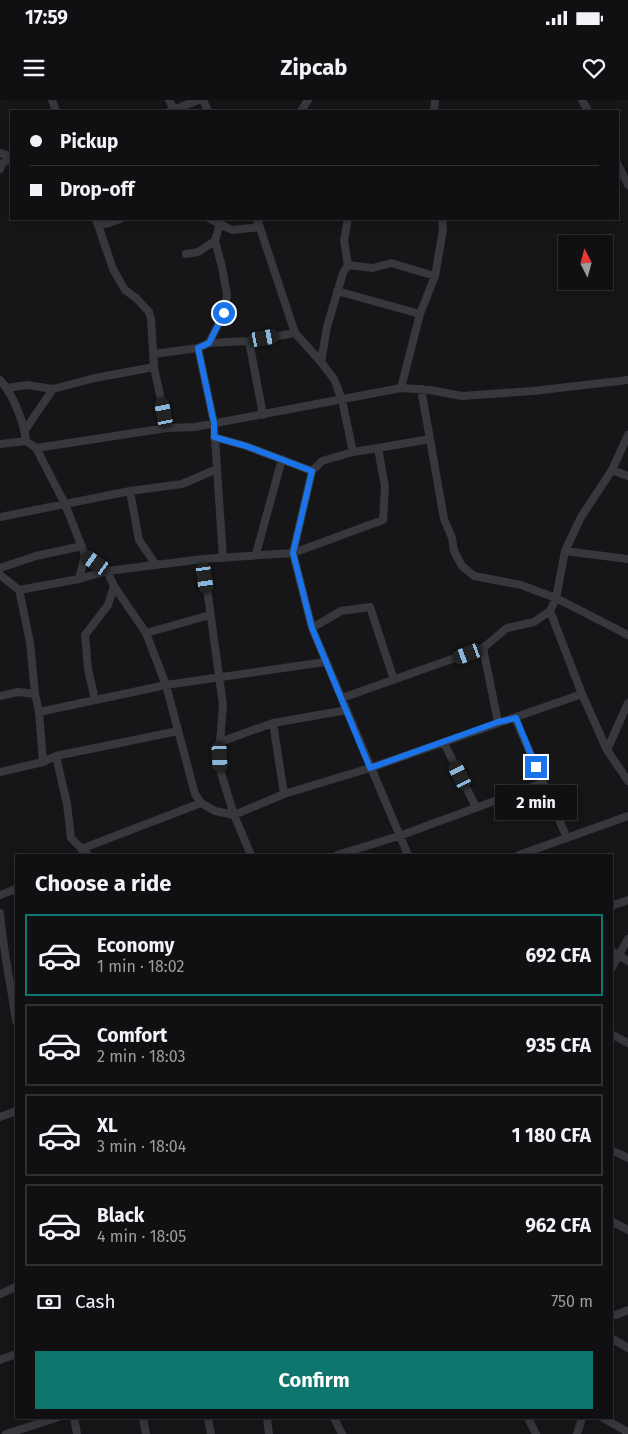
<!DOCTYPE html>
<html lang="en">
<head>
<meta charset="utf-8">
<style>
  :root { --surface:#101012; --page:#19191b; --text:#f1f3f6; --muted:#9c9d9f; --line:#303032; --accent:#0f766e }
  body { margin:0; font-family:"Fira Sans",sans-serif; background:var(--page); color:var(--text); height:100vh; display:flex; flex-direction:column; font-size:19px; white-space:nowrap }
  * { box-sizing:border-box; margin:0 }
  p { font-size:16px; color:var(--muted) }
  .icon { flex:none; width:28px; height:28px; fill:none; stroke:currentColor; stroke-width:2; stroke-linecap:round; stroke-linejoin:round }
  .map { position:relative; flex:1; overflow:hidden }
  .details { position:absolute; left:15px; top:754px; width:598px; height:565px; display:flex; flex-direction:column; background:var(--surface); border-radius:0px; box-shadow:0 2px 12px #0003,0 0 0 1px var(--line) }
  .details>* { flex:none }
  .hud { position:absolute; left:10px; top:10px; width:609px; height:110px; border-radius:0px; box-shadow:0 2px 12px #0003,0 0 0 1px var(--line); display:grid; align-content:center; height:110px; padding:0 20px; background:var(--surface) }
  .needle { width:32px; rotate:354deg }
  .controls { position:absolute; left:558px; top:135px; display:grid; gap:10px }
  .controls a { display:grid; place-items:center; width:55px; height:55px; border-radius:0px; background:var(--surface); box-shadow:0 2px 12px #0003,0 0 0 1px var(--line); font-size:25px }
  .end { position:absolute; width:22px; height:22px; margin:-11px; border:6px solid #1a73e8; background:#fff; box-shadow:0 0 0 2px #fff }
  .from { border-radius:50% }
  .bubble { position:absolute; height:35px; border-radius:0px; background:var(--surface); box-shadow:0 2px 12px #0003,0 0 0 1px var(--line); font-size:16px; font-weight:700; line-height:35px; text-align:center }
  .car { position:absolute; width:15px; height:30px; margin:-15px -8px; border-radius:6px; box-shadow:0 0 4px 1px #0007; background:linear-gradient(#222 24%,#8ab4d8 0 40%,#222 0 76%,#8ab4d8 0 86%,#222 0) }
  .hud b { display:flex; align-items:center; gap:18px; height:48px; font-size:19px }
  .hud b+b { border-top:1px solid var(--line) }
  .hud i { width:12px; height:12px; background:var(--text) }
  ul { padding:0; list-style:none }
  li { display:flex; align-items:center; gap:15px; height:82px; margin:0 10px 8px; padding:0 10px; border:2px solid var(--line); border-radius:0px }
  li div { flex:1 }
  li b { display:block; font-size:19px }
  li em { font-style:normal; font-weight:700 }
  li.selected { border-color:var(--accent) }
  li>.icon { width:45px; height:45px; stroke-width:1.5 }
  h2 { padding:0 20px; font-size:22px; line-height:60px }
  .pay { display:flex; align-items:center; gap:12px; height:55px; padding:0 20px; font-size:19px }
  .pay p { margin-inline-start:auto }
  .button { display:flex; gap:10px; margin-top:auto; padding:10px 20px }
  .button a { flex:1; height:58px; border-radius:0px; background:var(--accent); color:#fff; font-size:20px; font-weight:700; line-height:58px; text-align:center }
  .status { display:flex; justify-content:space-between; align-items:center; height:35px; padding:0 25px; background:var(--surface); direction:ltr }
  .status svg { height:14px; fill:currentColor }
  header { display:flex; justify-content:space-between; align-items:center; height:65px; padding:0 20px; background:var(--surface); font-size:22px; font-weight:700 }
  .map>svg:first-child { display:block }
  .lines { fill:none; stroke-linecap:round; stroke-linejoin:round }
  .minor { stroke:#37383d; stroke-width:8 }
  .route { stroke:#1a73e8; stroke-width:6 }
</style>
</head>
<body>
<div class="status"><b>17:59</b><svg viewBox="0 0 49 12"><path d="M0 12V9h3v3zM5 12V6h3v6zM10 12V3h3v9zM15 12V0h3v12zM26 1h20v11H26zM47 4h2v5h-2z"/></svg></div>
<header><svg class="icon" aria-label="menu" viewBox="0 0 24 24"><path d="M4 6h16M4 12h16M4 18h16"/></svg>Zipcab<svg class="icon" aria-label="heart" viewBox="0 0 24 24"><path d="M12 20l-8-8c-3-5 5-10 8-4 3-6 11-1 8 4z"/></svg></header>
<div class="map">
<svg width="628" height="1334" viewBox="0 0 628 1334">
  <rect width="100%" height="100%" fill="#161618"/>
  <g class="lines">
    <path class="minor" d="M 52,0 L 56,11
      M 169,0 L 174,9
      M 203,0 L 208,11
      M 582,0 L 588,11
      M 170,11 L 199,0
      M 301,11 L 308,0
      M 434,11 L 435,0
      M 0,53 L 11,56
      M 618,65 L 628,85
      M 0,69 L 3,63 L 11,58
      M 96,119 L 113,169 L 125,190 L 136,198 L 149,212 L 151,219 L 154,267 L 167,328
      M 210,119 L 232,130 L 260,127
      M 257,119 L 295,233 L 321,262 L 334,279 L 342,300 L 353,352
      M 97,122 L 106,124 L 120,119
      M 186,154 L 198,152 L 215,141
      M 348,165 L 344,140 L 348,119
      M 337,191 L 420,214
      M 249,241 L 263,315
      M 209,243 L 224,213 L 227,195 L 222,167 L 215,141 L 221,119
      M 154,254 L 198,248
      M 321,262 L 327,227 L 343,173 L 348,165 L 373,168 L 391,163 L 435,176
      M 0,280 C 13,294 24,322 26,341
      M 7,288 L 27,285 L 53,289 L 95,278 L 154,267
      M 401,288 L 430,290 L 462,296 L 533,291 L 628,280
      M 421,289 L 430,339
      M 25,330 L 53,289
      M 628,335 L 612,370 L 581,417 L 565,451 L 556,498 L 550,511 L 582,594 L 607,650 L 628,681
      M 214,337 L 246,346 L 312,371
      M 0,344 L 26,341 L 36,348 L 65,404 L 85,455 L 107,471 L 114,486 L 146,533 L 166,585 L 195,694 L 201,703 L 215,711 L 234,715 L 284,694 L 370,668 L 582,594
      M 36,348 L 167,328 L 195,327 L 401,288 L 420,214 L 435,176 L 443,130 L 442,119
      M 378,348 L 430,339 L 444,419 L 452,438 L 454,451 L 462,466 L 474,476 L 521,485 L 556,498 L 628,535
      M 612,370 L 628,376
      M 130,391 L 139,440 L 156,465
      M 0,417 L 130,391 L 182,384 L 217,369
      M 565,451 L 628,459
      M 256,454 L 282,359
      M 223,458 L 214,323 L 198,248 L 209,243 L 249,241 L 295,233
      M 203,459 L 223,605 L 220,642 L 221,673 L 234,715 L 251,755
      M 0,468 L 36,456 L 82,446
      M 0,475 L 19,490 L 79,479 L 107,471 L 203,459 L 293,453 L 383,420 L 385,387 L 378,348 L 353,352 L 322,361 L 312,371 L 293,453 L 312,528 L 408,755
      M 79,479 L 85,455
      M 19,490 L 30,542 L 35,594
      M 312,528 L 341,511 L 370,507 L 394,580
      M 146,533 L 210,515
      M 483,548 L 498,622
      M 0,596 L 18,592 L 35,594 L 39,612 L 43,662
      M 342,598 L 483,548 L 507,528 L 534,522 L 550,511
      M 95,600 L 88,569 L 85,535 L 108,505 L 114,486
      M 39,612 L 166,585 L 325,562
      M 515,618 L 567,738
      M 273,623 L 284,694
      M 220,642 L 273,623 L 347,610
      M 444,643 L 476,707
      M 607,650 L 628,603
      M 56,656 L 67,704 L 71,738 L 88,755
      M 0,672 L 43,662 L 56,656 L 178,631
      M 81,749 L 201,703
      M 337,755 L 399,736 L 543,683
      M 519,755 L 628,716
      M 0,795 L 16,789
      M 611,806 L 628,800
      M 0,813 C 3,849 11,885 16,921
      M 611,851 L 628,861
      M 611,869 L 628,839
      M 611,934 L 628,943
      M 0,1017 L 16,1011
      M 611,1050 L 628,1058
      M 611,1121 L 628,1130
      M 0,1194 L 16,1187
      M 611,1215 L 616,1215 L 628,1210
      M 611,1238 L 628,1248
      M 0,1260 L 16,1254
      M 74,1318 L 77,1334
      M 143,1318 L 146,1334
      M 208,1318 L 211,1334
      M 267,1318 L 269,1334
      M 334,1318 L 342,1334
      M 528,1318 L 536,1334
      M 603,1318 L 628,1332
      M 6,1334 L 56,1318
      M 577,1334 L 582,1318"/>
  </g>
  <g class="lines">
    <path class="route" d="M 224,213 L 209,243 L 198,248 L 214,323 L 214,337 L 246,346 L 312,371 L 293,453 L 312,528 L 370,668 L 498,622 L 516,618 L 536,667"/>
  </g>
</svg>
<div class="controls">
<a><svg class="needle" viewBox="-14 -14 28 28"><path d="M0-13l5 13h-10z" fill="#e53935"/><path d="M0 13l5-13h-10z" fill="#9c9d9f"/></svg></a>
</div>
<i class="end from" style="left:224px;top:213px"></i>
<i class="end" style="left:536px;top:667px"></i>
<div class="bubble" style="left:495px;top:685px;width:82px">2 min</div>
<i class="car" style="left:264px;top:238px;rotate:80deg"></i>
<i class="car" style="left:164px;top:313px;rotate:349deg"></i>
<i class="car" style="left:96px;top:463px;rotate:305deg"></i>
<i class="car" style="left:205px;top:478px;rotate:172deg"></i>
<i class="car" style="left:468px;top:554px;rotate:249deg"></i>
<i class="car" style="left:220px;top:657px;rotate:177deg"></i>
<i class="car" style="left:460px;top:675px;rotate:333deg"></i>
<div class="hud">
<b><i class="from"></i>Pickup</b>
<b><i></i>Drop-off</b>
</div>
<section class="details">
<h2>Choose a ride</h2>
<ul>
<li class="selected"><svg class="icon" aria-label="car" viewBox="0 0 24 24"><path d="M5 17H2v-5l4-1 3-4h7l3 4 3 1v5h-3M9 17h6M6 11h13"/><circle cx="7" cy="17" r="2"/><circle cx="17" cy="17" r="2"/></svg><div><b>Economy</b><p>1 min · 18:02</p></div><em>692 CFA</em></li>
<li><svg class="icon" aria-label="car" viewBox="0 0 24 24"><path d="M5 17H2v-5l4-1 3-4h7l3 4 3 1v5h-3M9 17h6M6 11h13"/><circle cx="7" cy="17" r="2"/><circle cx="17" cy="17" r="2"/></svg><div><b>Comfort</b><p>2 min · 18:03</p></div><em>935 CFA</em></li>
<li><svg class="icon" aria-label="car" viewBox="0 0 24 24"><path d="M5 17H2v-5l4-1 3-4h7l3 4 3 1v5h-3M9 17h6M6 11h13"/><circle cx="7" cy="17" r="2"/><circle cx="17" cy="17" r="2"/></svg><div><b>XL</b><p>3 min · 18:04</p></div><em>1 180 CFA</em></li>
<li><svg class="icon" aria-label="car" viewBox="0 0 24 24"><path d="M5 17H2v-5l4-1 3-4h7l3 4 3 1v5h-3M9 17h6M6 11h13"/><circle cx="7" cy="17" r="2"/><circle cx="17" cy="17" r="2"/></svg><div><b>Black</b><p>4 min · 18:05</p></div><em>962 CFA</em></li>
</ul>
<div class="pay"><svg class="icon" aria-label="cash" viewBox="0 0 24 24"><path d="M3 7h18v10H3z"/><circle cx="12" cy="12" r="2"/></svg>Cash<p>750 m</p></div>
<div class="button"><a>Confirm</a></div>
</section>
</div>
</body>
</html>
